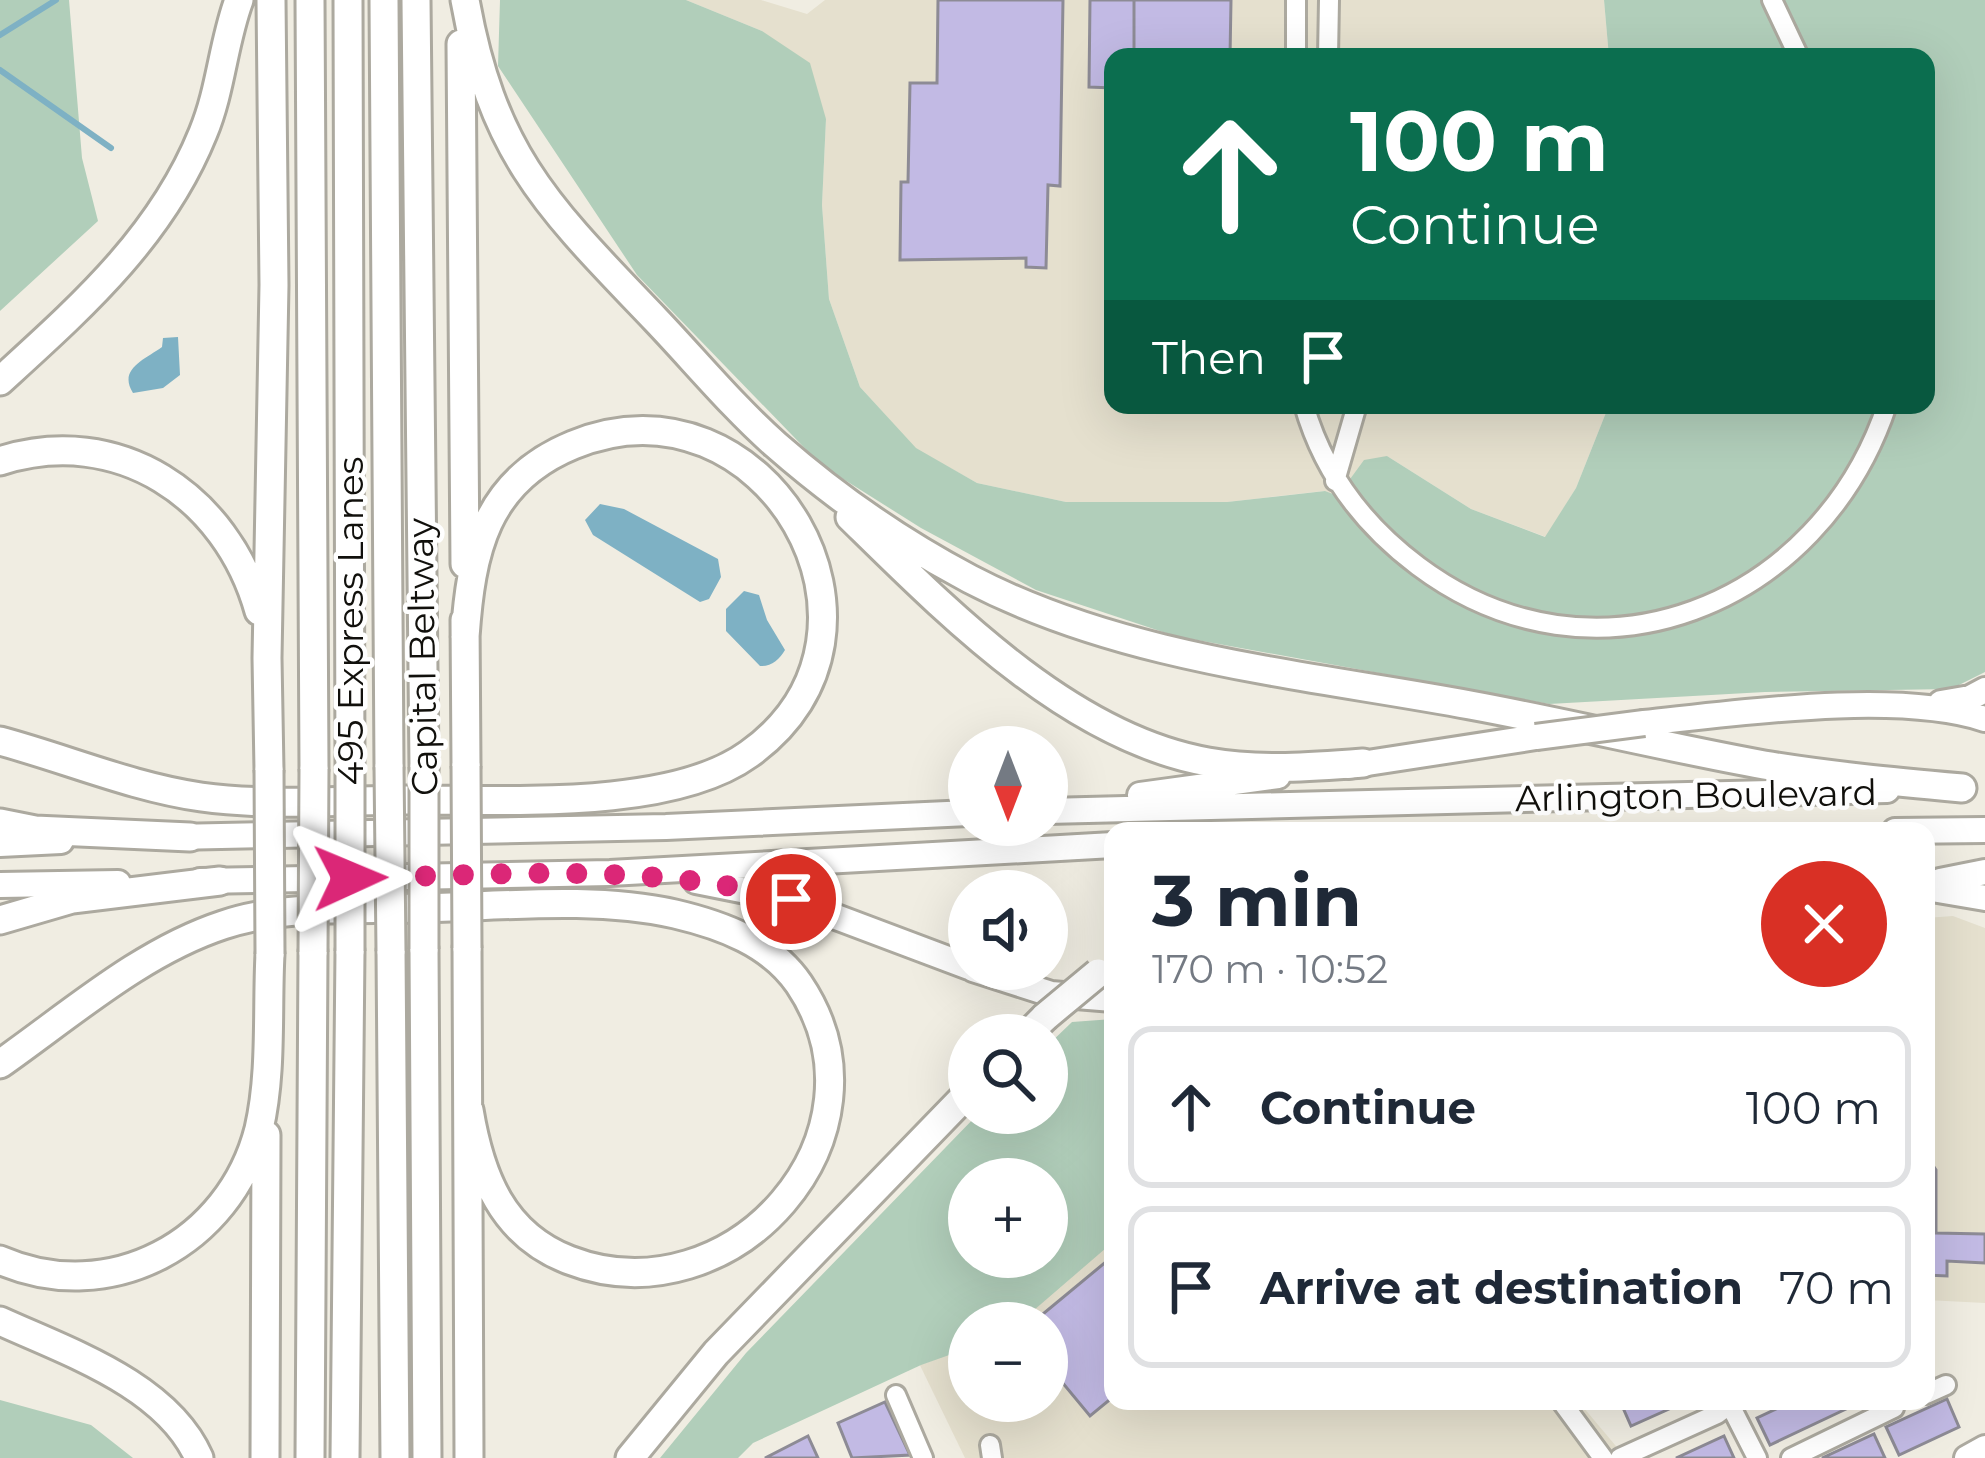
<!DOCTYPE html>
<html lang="en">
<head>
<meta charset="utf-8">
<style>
  body { margin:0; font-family:Montserrat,sans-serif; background:#f6f6f7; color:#1f2937; height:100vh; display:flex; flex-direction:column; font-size:45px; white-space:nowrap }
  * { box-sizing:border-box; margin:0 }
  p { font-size:39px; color:#747a83 }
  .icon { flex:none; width:66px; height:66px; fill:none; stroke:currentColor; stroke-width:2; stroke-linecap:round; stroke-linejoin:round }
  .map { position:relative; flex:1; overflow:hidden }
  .panel { position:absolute; left:1104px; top:822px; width:831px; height:588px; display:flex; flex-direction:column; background:#fff; border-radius:24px; box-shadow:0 12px 48px #0002 }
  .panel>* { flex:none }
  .top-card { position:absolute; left:1104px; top:48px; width:831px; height:366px; border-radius:24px; box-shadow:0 12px 48px #0002; background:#0b6e4f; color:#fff; overflow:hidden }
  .needle { width:78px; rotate:180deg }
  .tools { position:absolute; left:948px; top:726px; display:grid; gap:24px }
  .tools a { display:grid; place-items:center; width:120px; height:120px; border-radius:50%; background:#fff; box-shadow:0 12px 48px #0002; font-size:60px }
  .pin { position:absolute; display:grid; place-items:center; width:102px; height:102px; color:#fff; margin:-51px; border:6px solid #fff; border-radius:50%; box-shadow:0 3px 12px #0007 }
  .me { position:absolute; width:132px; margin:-66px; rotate:89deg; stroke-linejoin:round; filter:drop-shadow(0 0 9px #0008) }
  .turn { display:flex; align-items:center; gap:42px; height:252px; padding:0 48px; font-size:54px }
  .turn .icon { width:156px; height:156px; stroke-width:2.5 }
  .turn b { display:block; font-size:84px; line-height:102px }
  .then { display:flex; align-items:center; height:114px; padding:0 48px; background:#0003; gap:24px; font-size:45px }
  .round { display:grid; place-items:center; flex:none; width:126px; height:126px; border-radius:63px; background:#f6f6f7 }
  .summary { display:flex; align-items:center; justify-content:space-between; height:204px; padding:0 48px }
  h1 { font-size:72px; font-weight:700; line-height:90px }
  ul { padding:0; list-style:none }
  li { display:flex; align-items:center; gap:36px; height:162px; margin:0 24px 18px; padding:0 24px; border:6px solid #e0e1e3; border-radius:24px }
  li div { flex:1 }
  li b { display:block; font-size:45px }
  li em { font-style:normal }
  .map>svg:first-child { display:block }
</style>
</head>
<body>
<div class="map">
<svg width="1985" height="1458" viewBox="0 0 1985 1458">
  <rect width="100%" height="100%" fill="#f0ede2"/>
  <path fill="#e5e0ce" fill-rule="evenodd" d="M686 0H761L807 14 825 0H1604L1609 57H1113V405H1609L1576 488 1546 537 1471 509 1387 456 1332 494 1324 491 1227 502H1066L977 483 916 449 860 387 829 299 822 205 826 119 762 31Z
    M1953 916 1985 928V1303L1926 1300V918Z
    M1113 1086V1401H1578L1626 1458H965L881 1285 969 1257H1047V1179ZM969 1323H1047V1401H969Z"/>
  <path fill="#b1ceba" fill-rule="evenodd" d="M0 0H69L82 158 98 221 0 311Z
    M500 0H686L762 31 810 63 826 119 822 205 829 299 860 387 916 448 977 483 1066 502H1227L1325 491 1333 494 1345 486 1364 460 1387 456 1471 509 1545 537 1576 488 1609 405H1926V57H1609L1604 0H1985V672L1951 689 1765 692 1549 704 1175 636 1036 590 921 528 821 465 637 275 498 66Z
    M1113 1019V1242L1019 1323H969V1348L921 1365 753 1443 738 1458H660L746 1353 979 1113H1047V1046L1072 1022ZM1047 1179V1257H969V1179Z
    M0 1400 91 1425 133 1458H0Z"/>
  <path fill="#7eb1c4" d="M178 337 180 375 163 388 133 393C118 369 144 360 162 347L163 338Z
    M600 504 624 509 718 559 721 577 709 599 700 602 593 535 585 520Z
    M744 591 759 595 767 620 785 650C780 659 771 667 760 666L726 631V609Z"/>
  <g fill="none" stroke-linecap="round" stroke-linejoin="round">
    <path stroke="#7eb1c4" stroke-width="6" d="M0 35 56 0
      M0 70 111 148"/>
  </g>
  <path fill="#c2bae4" stroke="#8d8b95" stroke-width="3" d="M938 0H1063L1060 186 1048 185 1046 268 1026 267V258L900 260 901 182H908L910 83H937Z
    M1090 0H1134V57H1113V88L1089 87Z
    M1134 0H1231L1230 57H1134Z
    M1926 1155 1936 1170V1233L1985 1234V1263L1947 1261V1276L1926 1275Z
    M1113 1256V1397L1090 1416 1047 1364V1323H1032Z
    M1947 1399 1959 1427 1899 1455 1886 1427Z
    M1620 1401H1687L1631 1426Z
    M1793 1401H1863L1770 1445 1757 1418Z
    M885 1402 910 1455 852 1458 838 1423Z
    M1874 1434 1885 1458H1822Z
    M808 1436 818 1458H765Z
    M1724 1436 1734 1458H1676Z"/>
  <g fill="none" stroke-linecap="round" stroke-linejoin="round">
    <g stroke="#aca99f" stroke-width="24">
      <path id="minor" d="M1772 0 1799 57
        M1296 57V0
        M1328 57 1329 0
        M1304 405C1323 472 1362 524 1418 566 1594 698 1820 606 1887 405
        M1335 481 1357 405
        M1926 1394 1946 1385
        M896 1395 923 1458
        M1561 1401 1603 1458
        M1728 1401 1757 1458
        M990 1445 992 1458
        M1620 1458 1717 1414 1730 1404
        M1791 1458 1894 1408 1891 1401"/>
    </g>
    <g stroke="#aca99f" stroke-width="30">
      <path id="major" d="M1941 703 1970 698 1985 690
        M1644 723C1738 713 1897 690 1985 719
        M1348 766 1536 737
        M1140 795 1278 776
        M1047 811 1887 790
        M1895 831 1985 830
        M174 837 666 827 969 813
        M0 844 61 841
        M200 881 610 873 1113 845
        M696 881 791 900 969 967
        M1940 881 1985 872
        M0 885 118 883
        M1926 888 1985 898
        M973 969 1051 994 1113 999
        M1967 1458 1985 1448"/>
    </g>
    <g stroke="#aca99f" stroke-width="33">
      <path id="highway" d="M310 0 314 769
        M348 0 350 768
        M384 0 389 767
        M416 0 424 767
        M465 0C493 157 550 209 656 320 695 361 733 407 776 445 833 495 902 543 970 579 1123 659 1303 674 1470 705 1568 723 1665 747 1764 765 1830 776 1896 782 1962 788
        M461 44 465 564
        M0 381C81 307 161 237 203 133 221 90 223 43 239 0
        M0 461C118 423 227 496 259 611
        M850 517C947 612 1070 738 1208 762 1259 771 1312 767 1363 763
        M465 620 466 766
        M0 741C67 759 132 787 201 797 267 806 335 801 401 800 498 799 669 812 749 754 920 632 764 366 573 445 485 481 471 552 465 637
        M269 770 267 658 274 285 271 0
        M0 823 35 830 190 837
        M0 920 72 899 220 881
        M467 948 469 1458
        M424 949 427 1458
        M391 951 395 1458
        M1027 1035 1045 1017
        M0 1064C70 1015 141 952 223 925 285 904 356 910 421 908 504 906 594 896 675 914 722 925 771 943 799 984 900 1134 732 1323 569 1260 502 1234 480 1176 469 1110
        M0 1260C110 1308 230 1243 259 1129 272 1073 267 1011 270 954
        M0 1321C68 1352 167 1385 199 1458
        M265 1458 266 1135
        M310 1458 313 952
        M345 1458 350 951
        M630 1458 716 1353 969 1092"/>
    </g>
    <use href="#minor" stroke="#fff" stroke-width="18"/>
    <use href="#major" stroke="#fff" stroke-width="24"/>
    <use href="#highway" stroke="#fff" stroke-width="27"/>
    <g stroke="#aca99f" stroke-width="30" stroke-linecap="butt">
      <path id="major-bridge" d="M1536 737 1644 723"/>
    </g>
    <g stroke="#aca99f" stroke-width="33" stroke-linecap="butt">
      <path id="highway-bridge" d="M466 766 467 948
        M389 767 391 951
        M424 767V949
        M350 768V951
        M269 770 270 954
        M313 952 314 769
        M1045 1017 1098 973"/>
    </g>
    <use href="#major-bridge" stroke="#fff" stroke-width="24"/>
    <use href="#highway-bridge" stroke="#fff" stroke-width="27"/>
  </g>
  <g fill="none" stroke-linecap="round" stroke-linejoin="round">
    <path stroke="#db2777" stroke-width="21" stroke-dasharray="0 37.8" d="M350 878C497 875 647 862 791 899"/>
  </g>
  <g text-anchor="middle" stroke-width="9" stroke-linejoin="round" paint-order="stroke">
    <g font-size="36" fill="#11100c" stroke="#fff">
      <text transform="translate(350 621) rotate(-90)" y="13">495 Express Lanes</text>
      <text transform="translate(422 657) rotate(-91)" y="13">Capital Beltway</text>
      <text transform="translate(1696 795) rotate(-1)" y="13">Arlington Boulevard</text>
    </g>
  </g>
</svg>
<div class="tools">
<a><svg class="needle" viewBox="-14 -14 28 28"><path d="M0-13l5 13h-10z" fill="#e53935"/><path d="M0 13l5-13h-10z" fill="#747a83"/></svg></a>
<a><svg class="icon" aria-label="sound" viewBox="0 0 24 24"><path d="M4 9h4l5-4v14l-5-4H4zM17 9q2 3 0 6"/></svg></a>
<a><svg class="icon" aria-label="search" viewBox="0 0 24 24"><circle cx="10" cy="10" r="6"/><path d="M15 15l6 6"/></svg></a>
<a>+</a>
<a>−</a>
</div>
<div class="pin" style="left:791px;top:899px;background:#d93025"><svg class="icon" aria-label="arrive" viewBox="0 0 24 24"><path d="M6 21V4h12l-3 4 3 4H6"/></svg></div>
<svg class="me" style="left:350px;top:878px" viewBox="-20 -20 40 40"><path d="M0-17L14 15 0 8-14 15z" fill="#db2777" stroke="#fff" stroke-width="4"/></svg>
<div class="top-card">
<div class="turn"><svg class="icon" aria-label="ahead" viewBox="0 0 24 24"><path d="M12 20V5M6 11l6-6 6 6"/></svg><div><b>100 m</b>Continue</div></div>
<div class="then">Then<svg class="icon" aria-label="arrive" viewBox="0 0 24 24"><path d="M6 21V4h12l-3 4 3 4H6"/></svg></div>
</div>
<section class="panel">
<div class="summary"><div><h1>3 min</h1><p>170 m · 10:52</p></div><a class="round" style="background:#d93025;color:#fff"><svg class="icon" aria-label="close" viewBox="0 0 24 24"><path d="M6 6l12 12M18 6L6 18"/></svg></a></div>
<ul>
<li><svg class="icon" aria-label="ahead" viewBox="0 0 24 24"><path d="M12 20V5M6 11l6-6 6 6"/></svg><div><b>Continue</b></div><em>100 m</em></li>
<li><svg class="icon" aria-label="arrive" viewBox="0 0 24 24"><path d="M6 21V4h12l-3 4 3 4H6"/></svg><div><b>Arrive at destination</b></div><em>70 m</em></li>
</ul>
</section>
</div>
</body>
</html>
